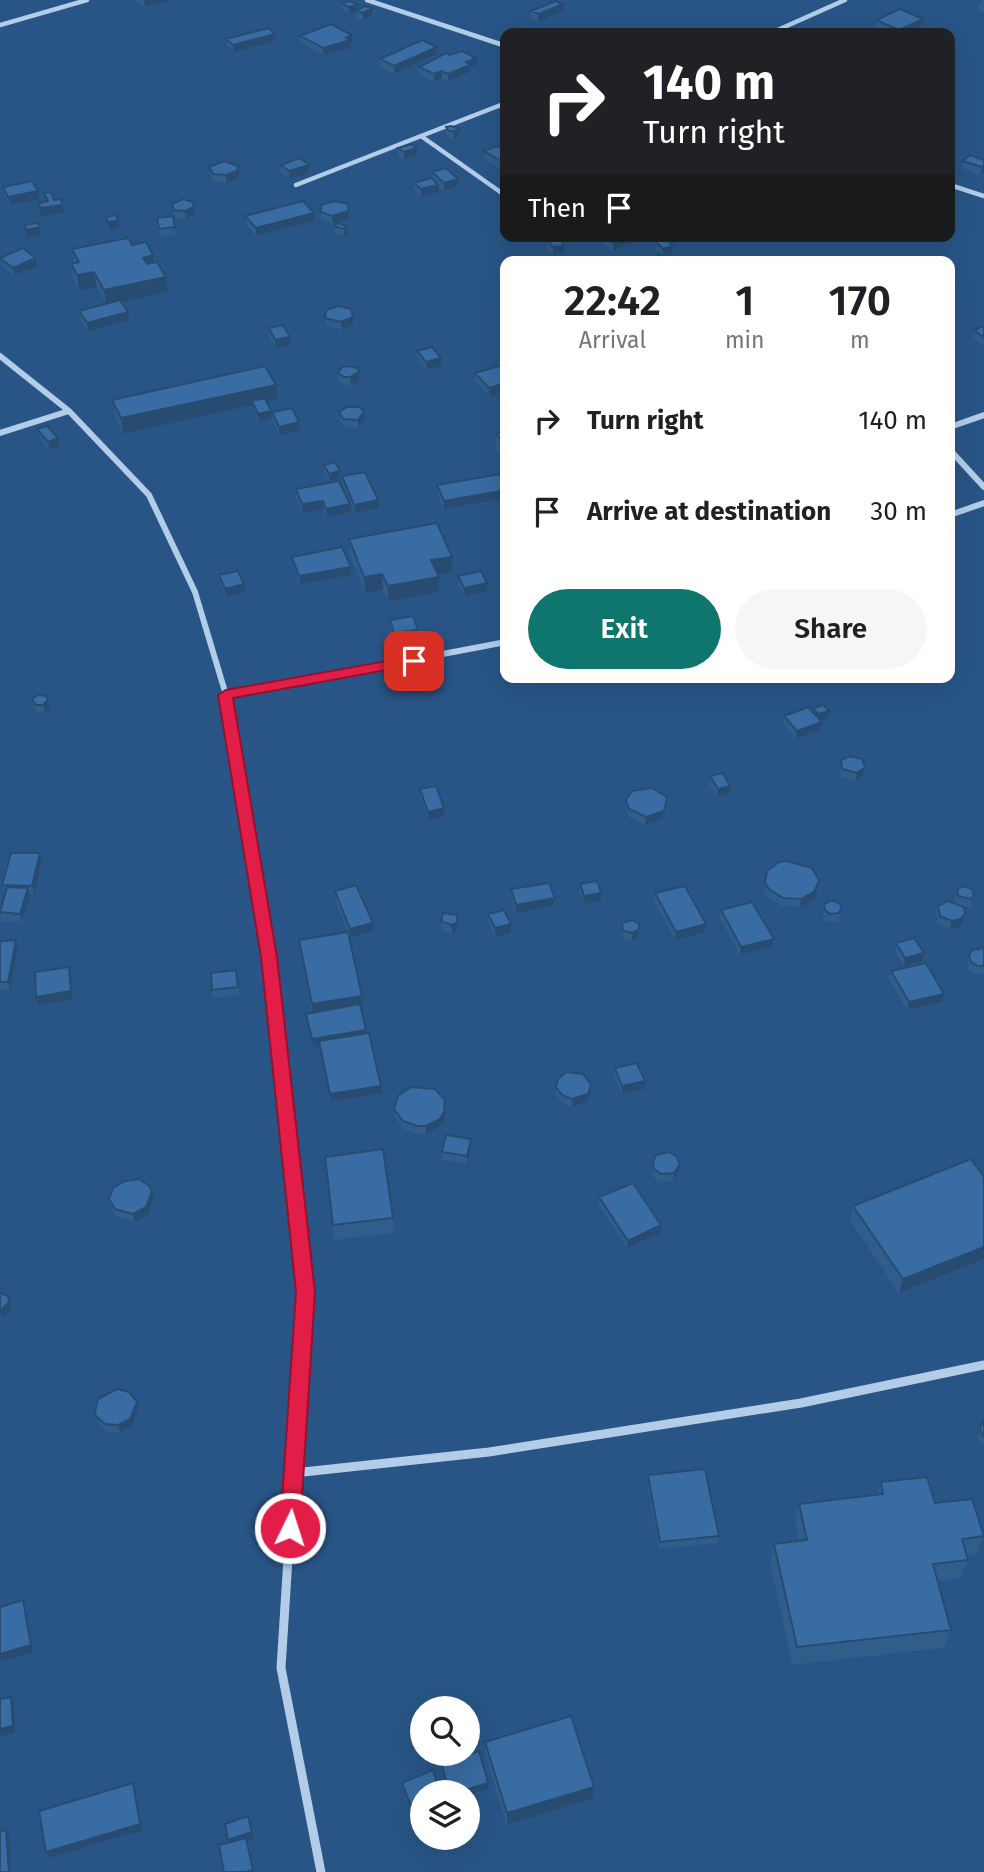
<!DOCTYPE html>
<html lang="en">
<head>
<meta charset="utf-8">
<style>
  body { margin:0; font-family:"Fira Sans",sans-serif; background:#f6f6f6; color:#202124; height:100vh; display:flex; flex-direction:column; font-size:26px; white-space:nowrap }
  * { box-sizing:border-box; margin:0 }
  p { font-size:23px; color:#757577 }
  .icon { flex:none; width:38px; height:38px; fill:none; stroke:currentColor; stroke-width:2; stroke-linecap:round; stroke-linejoin:round }
  .map { position:relative; flex:1; overflow:hidden }
  .panel { position:absolute; left:500px; top:256px; width:455px; height:427px; display:flex; flex-direction:column; background:#fff; border-radius:14px; box-shadow:0 7px 28px #0002 }
  .panel>* { flex:none }
  .top-card { position:absolute; left:500px; top:28px; width:455px; height:214px; border-radius:14px; box-shadow:0 7px 28px #0002; background:#202124; color:#fff; overflow:hidden }
  .controls { position:absolute; left:410px; top:1696px; display:grid; gap:14px }
  .controls a { display:grid; place-items:center; width:70px; height:70px; border-radius:50%; background:#fff; box-shadow:0 7px 28px #0002; font-size:35px }
  .pin { position:absolute; display:grid; place-items:center; width:60px; height:60px; color:#fff; margin:-30px; border-radius:14px; box-shadow:0 4px 10px #0006 }
  .me { position:absolute; width:77px; margin:-38px; rotate:4deg; stroke-linejoin:round; filter:drop-shadow(0 0 5px #0008) }
  .turn { display:flex; align-items:center; gap:24px; height:147px; padding:0 28px; font-size:32px }
  .turn .icon { width:91px; height:91px; stroke-width:2.5 }
  .turn b { display:block; font-size:49px; line-height:60px }
  .then { display:flex; align-items:center; height:66px; padding:0 28px; background:#0003; gap:14px; font-size:26px }
  .eta { display:flex; justify-content:space-evenly; align-items:center; height:119px; text-align:center }
  .eta b { font-size:42px; font-weight:600; line-height:49px }
  .button { display:flex; gap:14px; margin-top:auto; padding:14px 28px }
  .button a { flex:1; height:80px; border-radius:42px; background:#0f766e; color:#fff; font-size:28px; font-weight:600; line-height:80px; text-align:center }
  .button a+a { background:#f6f6f6; color:#202124 }
  ul { padding:0; list-style:none }
  li { display:flex; align-items:center; gap:21px; height:91px; padding:0 28px }
  li div { flex:1 }
  li b { display:block; font-size:26px }
  li em { font-style:normal }
  .map>svg:first-child { display:block }
</style>
</head>
<body>
<div class="map">
<svg width="984" height="1872" viewBox="0 0 984 1872">
  <rect width="100%" height="100%" fill="#285586"/>
  <g fill="none" stroke-linecap="round" stroke-linejoin="round">
    <path stroke="#b3cde8" stroke-width="4.5" d="M367 0 506 46
      M0 25 87 0
      M771 33 845 0
      M506 103 421 136 506 196
      M296 185 421 136
      M950 185 984 196"/>
    <path stroke="#b3cde8" stroke-width="6" d="M0 356 69 411 149 495 195 592 226 695 233 737
      M950 427 984 415
      M0 433 69 411
      M950 450 984 487
      M950 515 984 503
      M226 695 506 642"/>
    <path stroke="#b3cde8" stroke-width="7" d="M233 736 269 957 300 1244"/>
    <path stroke="#b3cde8" stroke-width="9" d="M300 1242 305 1292 281 1668 321 1872
      M294 1473 489 1452 801 1403 984 1365"/>
  </g>
  <path fill="#315d8b" d="M135 0H171L145 7Z
    M984 0V13L977 10 979 3Z
    M342 3 357 10 372 16 363 20 356 18V12L349 14 343 10Z
    M531 11H563L538 22 531 18Z
    M923 19 922 26 906 33H889L875 27 876 20Z
    M275 34 276 41 233 52 227 46 226 39Z
    M352 35V43H351V48L324 55 301 43 300 36Z
    M437 54 394 74 380 67V59Z
    M476 65 470 68V72L448 81 442 78 434 82 419 74V67Z
    M451 126 459 137 454 139 449 138 446 134V127Z
    M398 148H417V155L404 160 398 156Z
    M484 151H506V168L503 170 484 159Z
    M984 160V172L980 175 962 168 963 161Z
    M281 165 309 173 289 179 281 172Z
    M238 166 239 174 238 179 226 183 213 181 210 175 209 167Z
    M432 172 458 186 444 191 438 186 439 192 421 197 414 190V183L432 178Z
    M3 187 38 191 39 199 10 205 4 195Z
    M172 204 194 215 186 219 175 217 173 212Z
    M349 211V219L333 224 321 220V212Z
    M314 213 315 221 256 236 246 224 245 216Z
    M173 216 176 235 160 237 157 218Z
    M334 226 348 227V234L344 236 335 234Z
    M608 236H630V242L613 251 604 246 605 238Z
    M547 239 564 245V253L553 255 547 247Z
    M655 241 672 254 663 256 655 249Z
    M132 245 154 263 166 277 168 292 121 302 129 320 88 331 80 319 79 311 106 304 97 287 79 290 73 279 71 264 74 263 72 249Z
    M0 257 38 266 14 275 1 265Z
    M353 317V325L342 330 326 326 325 318Z
    M984 327V345H981L974 339 975 331Z
    M269 328 290 337 291 345 276 348 269 336Z
    M417 351 441 366 426 370 417 358Z
    M506 364 489 396 475 381V373Z
    M359 372V380L351 386 344 385 339 381 338 373Z
    M112 400H277L267 402 271 411V419L259 422 253 405 123 434 115 415Z
    M272 412 300 431 279 435 272 420Z
    M339 412 365 419 359 428 343 427 340 420Z
    M37 429 58 438 59 446 49 450 39 437Z
    M506 431V462L496 449V434Z
    M324 465 340 479 329 482 324 473Z
    M506 473V498L444 509 437 493V485Z
    M342 476 378 500 379 508 355 513 342 484Z
    M296 489 350 504 351 512 327 517 323 509 303 513 296 497Z
    M349 539 453 572 438 575 439 592 388 602 383 590 365 593 350 555Z
    M292 557 351 575 300 584 293 565Z
    M219 575 245 592 226 597 220 583Z
    M458 576 487 591 465 596 458 584Z
    M390 620 418 638 395 641 390 628Z
    M32 699 48 700 50 709 45 713 38 714 34 707Z
    M813 708 828 719 821 721 820 730 796 739 783 724 784 716 812 711Z
    M841 760 865 767 863 776 855 781 841 777 839 769Z
    M710 776 729 794 717 797 709 784Z
    M420 789 444 817 429 820 420 797Z
    M667 797 663 819 645 825 629 817 626 808V800Z
    M40 853 42 861 34 894H29L30 896 22 922 1 921 0 910 5 893 2 885Z
    M767 871 816 895 813 901 800 907 782 906 768 898 764 891Z
    M580 884 601 901 583 904 579 892Z
    M511 889 554 906 516 913 511 898Z
    M972 889V904L969 907 959 905 965 914 963 922 958 928 950 929 938 924 936 914 938 906 956 904 955 898 957 890Z
    M335 891 373 923V931L350 937 335 899Z
    M655 893 706 924 705 932 675 940 654 901Z
    M824 904 841 913 838 921 829 922 823 919Z
    M721 910 774 939 772 947 740 955 720 918Z
    M488 914 511 933 495 937 488 922Z
    M457 915V931L452 933 442 930 441 921Z
    M622 923 638 937 632 941 623 939 622 931Z
    M299 940 362 996 363 1011H362L367 1033 381 1086 382 1093 331 1102 320 1046 313 1047 307 1022 306 1014 312 1013 301 956Z
    M0 941 18 948 10 990H0Z
    M896 943 924 953 922 961 904 966 895 951Z
    M984 949V974H976L969 970 967 964 969 956Z
    M891 971 942 1002 907 1010 889 979Z
    M238 978 239 995 213 998 212 990Z
    M615 1068 644 1089 622 1094 614 1076Z
    M556 1087 591 1093 587 1102 572 1107 562 1103 556 1095Z
    M445 1100V1120L440 1127 426 1134H417L403 1129 395 1117 394 1109Z
    M471 1139V1147L467 1164 442 1160V1152Z
    M325 1157 393 1218 394 1233 334 1240Z
    M653 1162 680 1164 679 1171 673 1181 660 1182 653 1177 652 1169Z
    M984 1177V1259L899 1293 850 1220 853 1206Z
    M599 1197 661 1233 627 1248 599 1205Z
    M109 1199H154L148 1215 135 1222 117 1217 111 1207Z
    M138 1409 132 1426 120 1432H107L98 1423 95 1411Z
    M984 1420V1445L979 1442 977 1436Z
    M648 1475 719 1536 718 1543 659 1549 647 1482Z
    M881 1482 935 1503 984 1536 977 1554 967 1556 968 1560 961 1578 938 1581 951 1630 944 1648 792 1665 770 1562 774 1544 799 1541 795 1522 799 1504 877 1495Z
    M485 1742 594 1787 593 1798 507 1825 485 1754Z
    M441 1762 488 1789 467 1796V1792H448L441 1768Z
    M402 1783 422 1792V1813L413 1817 403 1789Z"/>
  <path fill="#284c71" d="M144 0H171L145 7Z
    M563 4V11L538 22V14Z
    M357 5V11H356V12L349 14V7Z
    M372 8V16L363 20V13Z
    M923 19 922 26 906 33H899V30Z
    M275 34 276 41 233 52V45Z
    M352 35V43H351V48L324 55 323 48Z
    M437 47V54L394 74V66Z
    M476 58V65L470 68V72L448 81V74L466 62Z
    M442 71V78L434 82V74Z
    M459 129V137L454 139V131Z
    M417 148V155L404 160V152Z
    M506 161V168L503 170V162Z
    M309 165V173L289 179V171Z
    M984 165V172L980 175 982 167Z
    M238 166 239 174 238 179 226 183V175Z
    M458 179V186L444 191V183Z
    M438 185 439 192 421 197V189Z
    M38 191 39 199 10 205 8 197Z
    M193 202 194 215 186 219 185 211Z
    M62 205 64 213 41 216 40 208Z
    M349 211V219L333 224 332 216Z
    M314 213 315 221 256 236V228Z
    M118 221 119 228 110 230 108 222Z
    M40 227 41 235 27 238 26 230Z
    M348 227V234L344 236V229Z
    M626 236H630V242L613 251 614 243Z
    M564 245V253L553 255V247Z
    M673 246 672 254 663 256V249Z
    M153 255 155 270 145 272 143 258Z
    M36 258 38 266 14 275 13 268Z
    M94 272 97 287 79 290 77 275Z
    M166 277 168 292 106 305 104 290Z
    M128 312 129 320 88 331 87 323Z
    M353 317V325L342 330 341 322Z
    M290 337 291 345 276 348 275 340Z
    M441 358V366L426 370V362Z
    M359 372V380L351 386 350 377Z
    M506 383V391L489 396V388Z
    M276 385 277 400 254 405 252 401 253 405 123 434 121 418Z
    M271 411V419L259 422 258 414Z
    M364 411 365 419 359 428 358 420Z
    M299 422 300 431 279 435V427Z
    M58 438 59 446 49 450 48 442Z
    M340 471V479L329 482V474Z
    M506 490V498L444 509V501Z
    M378 500 379 508 355 513 354 505Z
    M323 501V509L303 513 302 504Z
    M350 504 351 512 327 517 326 509Z
    M452 557 453 572 432 576 431 560Z
    M351 567V575L300 584 299 576Z
    M382 574 383 590 365 593 364 577Z
    M439 577V592L388 602V586Z
    M487 583V591L465 596 464 588Z
    M244 584 245 592 226 597 225 589Z
    M418 630V638L395 641 394 633Z
    M48 700 50 709 45 713 43 705Z
    M829 711 828 719 816 722 818 714Z
    M822 722 820 730 796 739 797 731Z
    M865 767 863 776 855 781 857 773Z
    M730 786 729 794 717 797 718 789Z
    M667 797 663 819 645 825 646 817Z
    M444 808V817L429 820 428 812Z
    M40 853 42 861 34 894 32 886Z
    M819 880 816 895 813 901 800 907 801 899Z
    M28 888 30 896 22 922 20 914Z
    M601 893V901L583 904 584 896Z
    M555 898 554 906 516 913V905Z
    M965 914 963 922 958 928 950 929 952 921Z
    M373 923V931L350 937V929Z
    M457 923V931L452 933 451 925Z
    M511 924V933L495 937V928Z
    M706 924 705 932 675 940 676 932Z
    M639 929 638 937 632 941V933Z
    M774 939 772 947 740 955 741 947Z
    M16 940 18 948 10 990 8 982Z
    M924 953 922 961 904 966 905 958Z
    M69 967 73 999 38 1005 36 997Z
    M944 994 942 1002 907 1010 909 1002Z
    M362 996 363 1011 313 1019 312 1004Z
    M366 1030 367 1038 319 1041 320 1046 313 1047 312 1039Z
    M645 1081 644 1089 622 1094V1086Z
    M591 1085V1093L587 1102 572 1107V1099Z
    M381 1086 382 1093 331 1102 330 1094Z
    M445 1100V1120L440 1127 426 1134V1126Z
    M471 1139V1147L467 1164V1156Z
    M680 1164 679 1171 673 1181 674 1173Z
    M152 1191 154 1199 148 1215 135 1222 133 1214Z
    M661 1225V1233L627 1248 628 1241Z
    M984 1247V1259L899 1293 903 1279Z
    M8 1296 12 1309 2 1318 0 1311Z
    M137 1402 138 1409 132 1426 120 1432 118 1425Z
    M23 1600 25 1607 33 1652 0 1662V1654Z
    M11 1697 14 1704 15 1733 0 1736V1729Z
    M133 1783 135 1789 142 1830 49 1858 46 1852Z
    M488 1783V1789L467 1796V1792H459Z
    M594 1787 593 1798 507 1825V1813Z
    M422 1807V1813L413 1817V1811Z
    M6 1830 9 1836 11 1872H9Z
    M252 1832 254 1838 247 1840 253 1872H245L230 1846 228 1840Z"/>
  <path fill="#396ca2" stroke="#284c71" stroke-width="2" d="M350 1 357 5 349 7 342 3Z
    M556 1 563 4 538 14 531 11Z
    M365 6 372 8 363 13 356 11Z
    M900 9 923 19 899 30 876 20Z
    M331 24 352 35 346 38 351 40 323 48 300 36Z
    M269 28 275 34 233 45 226 39Z
    M422 40 437 47 394 66 380 59Z
    M462 51 476 58 466 62 470 65 448 74 442 71 434 74 419 67 446 53 450 55Z
    M451 126 459 129 454 131H449L446 127Z
    M411 144 417 148 404 152 398 148Z
    M497 146 506 151V161L503 162 484 151Z
    M970 155 984 160V165L982 167 963 161Z
    M300 158 309 165 289 171 281 165Z
    M224 161 238 166 237 171 226 175 213 174 209 167Z
    M446 168 458 179 444 183 432 172Z
    M432 178 438 185 421 189 414 183Z
    M32 181 38 191 8 197 3 187Z
    M51 192 54 200 61 199 62 205 40 208 39 203 48 201 44 193Z
    M183 199 193 202 194 207 185 211 174 210 172 204Z
    M303 201 314 213 256 228 245 216Z
    M334 201 348 204 349 211 332 216 321 212V205Z
    M116 215 118 221 108 222 106 217Z
    M173 216 175 227 159 229 157 218Z
    M38 223 40 227 26 230 24 225Z
    M338 223 348 227 344 229 334 226Z
    M608 236H626L614 243 605 238Z
    M559 237 564 245 553 247 547 239Z
    M128 238 132 245 146 242 153 255 143 258 147 264 157 262 166 277 104 290 94 272 77 275 71 264 79 262 72 249Z
    M665 238 673 246 663 249 655 241Z
    M23 248 36 258 13 268 0 258Z
    M660 255 666 261H638Z
    M120 300 128 312 87 323 79 311Z
    M338 306 351 309 353 317 341 322 325 318 326 310Z
    M283 325 290 337 275 340 269 328Z
    M980 327H984V337L975 331Z
    M432 347 441 358 426 362 417 351Z
    M506 364V383L489 388 475 373Z
    M265 366 276 385 121 418 112 400Z
    M348 366 357 368 359 372 350 377H344L338 373 342 367Z
    M265 398 271 411 258 414 252 401Z
    M347 407H359L364 411 358 420 343 419 339 412Z
    M292 408 299 422 279 427 272 412Z
    M47 426 58 438 48 442 37 429Z
    M506 431V446L496 434Z
    M335 462 340 471 329 474 324 465Z
    M365 472 378 500 354 505 342 476Z
    M506 473V490L444 501 437 485Z
    M339 481 350 504 326 509 323 501 302 504 296 489Z
    M437 523 452 557 431 560 439 577 388 586 382 574 364 577 349 539Z
    M342 547 351 567 299 576 292 557Z
    M238 571 244 584 225 589 219 575Z
    M481 571 487 583 464 588 458 576Z
    M413 616 418 630 394 633 390 620Z
    M38 695 46 696 48 700 43 705H36L32 699Z
    M824 705 829 711 818 714 813 708Z
    M808 707 822 722 797 731 784 716Z
    M850 756 862 759 865 767 857 773 842 769 841 760Z
    M723 773 730 786 718 789 710 776Z
    M436 786 444 808 428 812 420 789Z
    M652 788 667 797 664 811 646 817 629 809 626 800 632 791Z
    M11 853H40L32 886 2 885Z
    M787 861 812 868 819 880 814 892 801 899 783 898 769 889 765 883 767 871 779 862Z
    M597 881 601 893 584 896 580 884Z
    M549 883 555 898 516 905 511 889Z
    M356 885 373 923 350 929 335 891Z
    M685 886 706 924 676 932 655 893Z
    M963 886 972 889 974 895 971 899 958 896 957 890Z
    M7 887 28 888 20 914 0 912Z
    M832 900 842 905 839 913 830 914 825 910 824 904Z
    M948 901 964 907 965 914 960 919 952 921 940 916 938 906Z
    M752 902 774 939 741 947 721 910Z
    M504 910 511 924 495 928 488 914Z
    M443 913 457 915V923L451 925 441 921Z
    M632 920 639 924V929L632 933 623 931 622 923Z
    M348 932 362 996 312 1004 299 940Z
    M914 938 924 953 905 958 896 943Z
    M16 940 8 982H0V941Z
    M983 948 984 949V966H978L971 962 969 956 972 950Z
    M926 963 944 994 909 1002 891 971Z
    M69 967 71 991 36 997 35 972Z
    M236 970 238 987 212 990 211 973Z
    M360 1004 366 1030 312 1039 306 1014Z
    M369 1033 381 1086 330 1094 319 1041Z
    M637 1063 645 1081 622 1086 615 1068Z
    M566 1072 583 1074 591 1085 588 1094 572 1099 562 1095 556 1087 558 1079Z
    M411 1087 435 1089 445 1100 444 1112 440 1119 426 1126H417L403 1121 394 1109 398 1096Z
    M446 1135 471 1139 467 1156 442 1152Z
    M383 1149 393 1218 333 1225 325 1157Z
    M669 1152 677 1157 680 1164 674 1173 661 1174 654 1169 653 1162 656 1155Z
    M971 1159 984 1177V1247L903 1279 853 1206Z
    M139 1179 149 1186 152 1191 146 1207 133 1214 115 1209 109 1199 113 1188 125 1181Z
    M633 1183 661 1225 628 1241 599 1197Z
    M0 1293 8 1296 9 1302 0 1311Z
    M117 1389 129 1392 137 1402 130 1419 118 1425 105 1424 96 1416 95 1411 98 1399Z
    M984 1420V1436L982 1435 980 1428Z
    M705 1469 719 1536 660 1542 648 1475Z
    M927 1477 935 1503 972 1499 984 1536 962 1539 968 1560 933 1564 951 1630 797 1647 774 1544 807 1540 799 1504 883 1494 881 1482Z
    M23 1600 31 1645 0 1654V1607Z
    M11 1697 13 1726 0 1729V1699Z
    M571 1716 594 1787 507 1813 485 1742Z
    M479 1751 488 1783 459 1792H449L441 1762Z
    M433 1770 440 1792H422V1807L413 1811 402 1783Z
    M133 1783 140 1824 46 1852 39 1811Z
    M248 1816 252 1832 228 1840 225 1824Z
    M6 1830 9 1872H0V1831Z
    M246 1838 253 1870 245 1872H224L219 1845Z"/>
  <path fill="#e11d48" stroke="#92132f" stroke-width="2" d="M414 656 421 661 419 664 233 698 277 957 315 1292 300 1528 297 1535 290 1538 283 1535 280 1528 296 1292 261 957 218 695 226 690Z"/>
</svg>
<div class="controls">
<a><svg class="icon" aria-label="search" viewBox="0 0 24 24"><circle cx="10" cy="10" r="6"/><path d="M15 15l6 6"/></svg></a>
<a><svg class="icon" aria-label="layers" viewBox="0 0 24 24"><path d="M12 4l9 5-9 5-9-5zM3 14l9 5 9-5"/></svg></a>
</div>
<div class="pin" style="left:414px;top:661px;background:#d93025"><svg class="icon" aria-label="arrive" viewBox="0 0 24 24"><path d="M6 21V4h12l-3 4 3 4H6"/></svg></div>
<svg class="me" style="left:290px;top:1528px" viewBox="-20 -20 40 40"><circle r="17" fill="#e11d48" stroke="#fff" stroke-width="3"/><path d="M0-11L8 9 0 5-8 9z" fill="#fff"/></svg>
<div class="top-card">
<div class="turn"><svg class="icon" aria-label="right" viewBox="0 0 24 24"><path d="M7 20v-9h11M14 6l5 5-5 5"/></svg><div><b>140 m</b>Turn right</div></div>
<div class="then">Then<svg class="icon" aria-label="arrive" viewBox="0 0 24 24"><path d="M6 21V4h12l-3 4 3 4H6"/></svg></div>
</div>
<section class="panel">
<div class="eta">
<div><b>22:42</b><p>Arrival</p></div>
<div><b>1</b><p>min</p></div>
<div><b>170</b><p>m</p></div>
</div>
<ul>
<li><svg class="icon" aria-label="right" viewBox="0 0 24 24"><path d="M7 20v-9h11M14 6l5 5-5 5"/></svg><div><b>Turn right</b></div><em>140 m</em></li>
<li><svg class="icon" aria-label="arrive" viewBox="0 0 24 24"><path d="M6 21V4h12l-3 4 3 4H6"/></svg><div><b>Arrive at destination</b></div><em>30 m</em></li>
</ul>
<div class="button"><a>Exit</a><a>Share</a></div>
</section>
</div>
</body>
</html>
